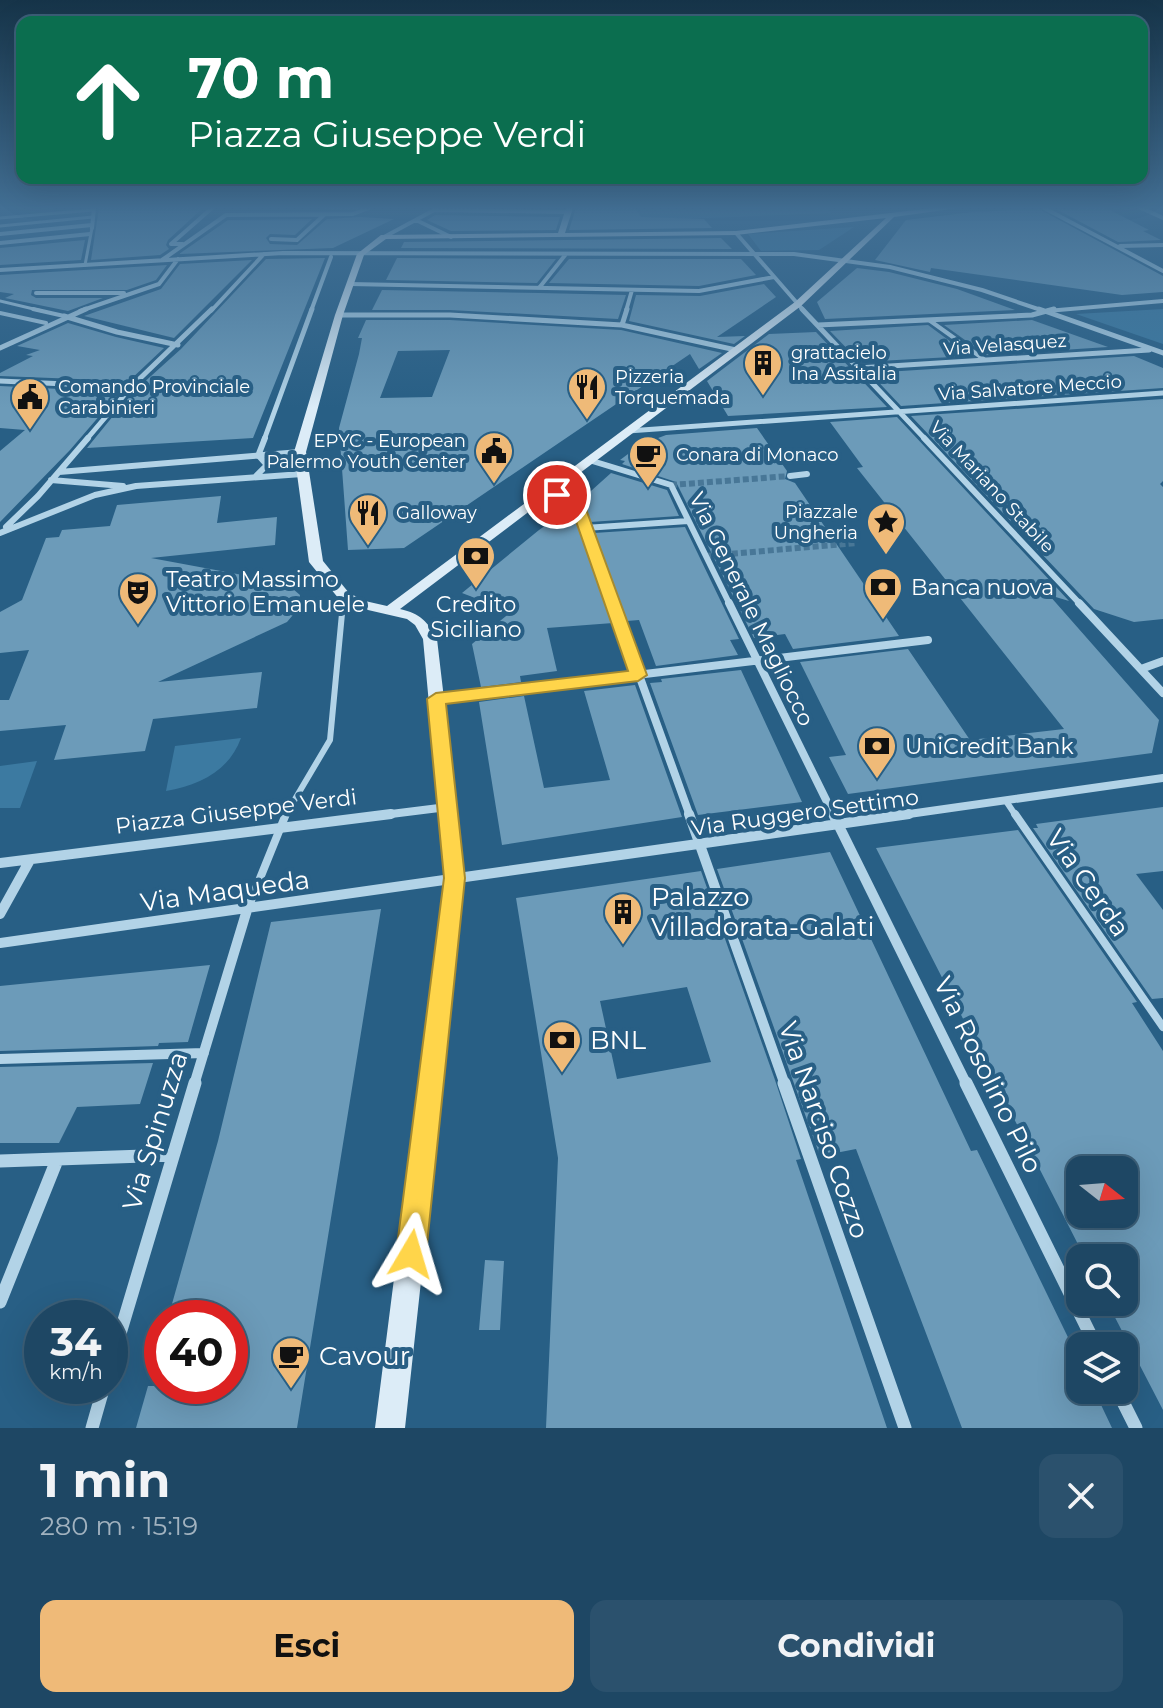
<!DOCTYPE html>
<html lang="it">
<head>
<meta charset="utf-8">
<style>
  body { margin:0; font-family:Montserrat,sans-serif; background:#2b516d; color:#f1f3f6; height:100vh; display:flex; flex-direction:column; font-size:30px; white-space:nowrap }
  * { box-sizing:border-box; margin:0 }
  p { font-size:26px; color:#a1b2bf }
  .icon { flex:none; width:44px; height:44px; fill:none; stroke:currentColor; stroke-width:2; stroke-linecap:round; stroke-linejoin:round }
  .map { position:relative; height:1428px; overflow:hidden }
  .panel { display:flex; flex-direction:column; background:#1e4764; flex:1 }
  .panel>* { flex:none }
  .guide { position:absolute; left:16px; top:16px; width:1132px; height:168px; border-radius:16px; box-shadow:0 8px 32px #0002,0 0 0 2px #3c5f78; background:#0b6e4f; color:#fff; overflow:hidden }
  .needle { width:52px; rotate:107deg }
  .buttons { position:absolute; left:1066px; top:1156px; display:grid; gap:16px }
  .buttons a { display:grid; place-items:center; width:72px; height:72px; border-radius:16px; background:#1e4764; box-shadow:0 8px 32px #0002,0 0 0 2px #3c5f78; font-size:40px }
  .speed { position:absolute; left:24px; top:1300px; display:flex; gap:16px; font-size:40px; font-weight:700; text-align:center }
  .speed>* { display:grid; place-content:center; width:104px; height:104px; border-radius:50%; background:#1e4764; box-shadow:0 8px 32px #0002,0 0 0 2px #3c5f78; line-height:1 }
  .speed small { font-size:20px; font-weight:400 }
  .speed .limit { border:12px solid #d22; background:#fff; color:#111 }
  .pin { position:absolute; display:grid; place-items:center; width:68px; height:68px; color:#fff; margin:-34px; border:4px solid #fff; border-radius:50%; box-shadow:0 2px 8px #0007 }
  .me { position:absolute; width:88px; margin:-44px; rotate:7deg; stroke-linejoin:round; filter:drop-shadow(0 0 6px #0008) }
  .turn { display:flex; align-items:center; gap:28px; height:168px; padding:0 40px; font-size:36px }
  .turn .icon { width:104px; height:104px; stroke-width:2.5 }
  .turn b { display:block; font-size:56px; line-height:68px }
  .round { display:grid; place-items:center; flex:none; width:84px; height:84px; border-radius:16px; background:#2b516d }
  .head { display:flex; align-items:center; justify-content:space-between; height:136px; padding:0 40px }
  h1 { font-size:48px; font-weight:700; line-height:60px }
  .cta { display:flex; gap:16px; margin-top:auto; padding:16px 40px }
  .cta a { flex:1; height:92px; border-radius:16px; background:#efba78; color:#111; font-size:32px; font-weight:700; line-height:92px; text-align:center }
  .cta a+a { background:#2b516d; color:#f1f3f6 }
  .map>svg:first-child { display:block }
</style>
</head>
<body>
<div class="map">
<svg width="1163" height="1428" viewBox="0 0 1163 1428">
  <rect width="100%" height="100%" fill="#285f85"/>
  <path fill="#3c7aa1" d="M826 208 832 213 635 221 627 209Z
    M854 227 819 250 761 251 748 234Z
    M1163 309V344L1076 314Z
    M241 738C229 771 200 785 166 791L175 746Z
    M37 761 20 808H0V766Z"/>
  <path fill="#6c9bb9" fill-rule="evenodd" d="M99 208H203L168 240 166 245 169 249 160 255 91 260Z
    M576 208H635L641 217 704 219 712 228 569 230Z
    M1106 208 1149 230 1143 231 1161 240 1118 242 1056 209Z
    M1039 209 1163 276V292L1122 295 931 268 930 272 875 260 906 220 973 212Z
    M435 215 560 217 556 230 451 231 427 220Z
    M360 217 394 219 333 248 179 254 228 220 312 219 295 235 270 234 266 238 270 244 297 245 327 219Z
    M721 238 732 249 401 248 404 242Z
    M85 240 81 260 0 265V248Z
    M325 258 253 438 87 448 131 394 181 349 266 259Z
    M397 258 556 259 537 283 386 280Z
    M569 259H741L756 275 699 286 549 283Z
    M252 260 174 338 84 316 161 289 180 264Z
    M167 265 156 280 127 290H32L31 295 36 298H103L68 311 5 298 14 294 0 292V275Z
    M857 268 889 272 957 289 1015 310 825 319 817 302Z
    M764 284 776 297 717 337 745 336 734 344 629 321 636 295 700 296Z
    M382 290 539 293 626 295 618 319 450 310H372Z
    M366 320H450L621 330 722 353 699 369 690 354 404 548 348 550 339 428 359 354 362 338H358ZM450 350 432 397 380 398 398 351Z
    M1032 320 1108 347 986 355 944 325Z
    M68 323 116 337 164 348 129 381 0 376V373L33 356 26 355 40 350 17 346Z
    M928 325 970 356 860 362 830 331Z
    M816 332 887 407 728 416 707 381 769 334Z
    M1134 356 1163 368V388L901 406 870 373Z
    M0 386 120 392 70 450 0 522V451L25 430 0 428Z
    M1163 399V481L1160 484 1163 487V619L1134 622 1094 609 911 416Z
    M897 417 1069 601 1049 595 1159 720 1152 753 848 794 829 757 846 755 800 662 908 649 970 740 1064 729 857 468 863 467 830 422Z
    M757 428 787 471 785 479 795 483 899 636 793 649 785 634 754 638 676 482 622 464 625 461 620 460 640 445 666 435Z
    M611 473 667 490 679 516 590 522 582 499Z
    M221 496 217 523 277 517 275 545 151 558 286 583 300 595 298 609 287 622 158 682 262 672 257 708 153 719 145 751 54 760 66 725 0 731V700H9L29 650 0 653V612L22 600 46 538 59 537 62 530 110 526 117 505Z
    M572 507 613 623 547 628 557 671 520 676 521 682 481 687 472 644 511 612 462 593 539 530Z
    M685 527 739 639 730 640 738 655 656 666 639 620 627 621 594 533Z
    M741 670 802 802 698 815 650 683 662 682 661 679Z
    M635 685 682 817 502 845 479 702 524 696 544 788 610 780 584 691Z
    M1163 807V871L1136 874 1163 910V998L1152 999 1033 828H1038L1036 824Z
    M1018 830 1137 1002 1132 1003 1163 1051V1410L1107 1302H1124V1258H1085L876 848ZM1080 1170H1124V1214H1080Z
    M830 852 971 1151 977 1150 1080 1362V1390H1094L1112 1428H962L856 1149 820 1156 717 869Z
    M701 871 775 1080 801 1159 796 1160 887 1428H546L558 1158 516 898ZM687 987 711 1062 617 1079 600 1001Z
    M381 909 297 1428H136L148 1386H230V1318H168L218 1141 271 922Z
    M210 965 188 1042 159 1043 158 1046 0 1051V986Z
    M153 1063 140 1104 77 1107 59 1143H0V1067Z
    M485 1260 504 1261 500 1330H479Z"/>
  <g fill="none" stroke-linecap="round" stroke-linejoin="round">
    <path stroke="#487797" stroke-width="6" stroke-dasharray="6 3" stroke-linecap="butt" d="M671 485 790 476
      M705 556 857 543"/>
    <path stroke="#b2d3e7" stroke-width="3" d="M326 208H361
      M0 218 93 210
      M0 226 93 217
      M85 265 92 228
      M0 301 42 311"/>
    <path stroke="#b2d3e7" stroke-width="4" d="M33 309 64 316
      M0 313 46 323
      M929 320 985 360"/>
    <path stroke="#b2d3e7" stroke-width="5" d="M343 605 344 596"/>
    <path stroke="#b2d3e7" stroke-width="6" d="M1006 801 1016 816
      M285 816 330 740 343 603"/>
    <path stroke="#b2d3e7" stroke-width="8" d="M1015 814 1163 1027
      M248 908 286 814"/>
    <path stroke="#b2d3e7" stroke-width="4" d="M1044 208 1163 271
      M1141 208 1163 218
      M434 210 569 212
      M416 220 451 237
      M92 228 94 208
      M736 233 804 311
      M0 234 92 225
      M384 237 436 209
      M271 239 297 240 325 214
      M0 243 90 234
      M183 244H171L212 208
      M1120 246 1163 245
      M162 260 226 215 353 214 369 208
      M0 270 283 253 794 254 890 267 982 290 1044 311
      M350 284 699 291 774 277
      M539 288 566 254
      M36 293H124
      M80 311 159 284 178 259
      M211 311 264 254
      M311 311 331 257
      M626 311 632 290
      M1047 311 1163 301"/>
    <path stroke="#b2d3e7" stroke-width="5" d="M802 309 926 440
      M1039 309 1163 353
      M339 315H450L622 325 736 350
      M64 316 117 332 178 345
      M622 325 627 309
      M818 325 1032 315 1054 309
      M0 348 86 309
      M858 368 1149 350
      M0 381 132 387
      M129 389 212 309
      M628 431 1163 393
      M86 440 126 393
      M264 440 312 309"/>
    <path stroke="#b2d3e7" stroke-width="6" d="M924 438 1081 605
      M258 456 265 438
      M589 460 671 485 730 605
      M59 472 300 452
      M790 476 807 474
      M255 477 267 465 259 456
      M51 480 123 486
      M547 491 576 501 614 605
      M6 527 38 496 88 438
      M585 528 688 521
      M0 533 95 495 136 486 302 474"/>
    <path stroke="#b2d3e7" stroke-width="8" d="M613 603 690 816
      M729 603 834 816
      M1079 603 1163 693
      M1141 669 1163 661
      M436 699 928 640
      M375 816 447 807
      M895 816 1163 778"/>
    <path stroke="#b2d3e7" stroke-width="10" d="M689 814 785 1085
      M833 814 967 1085
      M0 863 391 814
      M0 914 30 860
      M0 943 909 814
      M0 1059 204 1053
      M194 1085 247 910"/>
    <path stroke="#b2d3e7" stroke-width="13" d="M784 1083 905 1428
      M966 1083 1096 1346
      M0 1161 173 1155
      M0 1302 57 1160
      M110 1367 195 1083
      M1117 1390 1136 1428
      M92 1428 104 1386"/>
    <path fill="#dcecf7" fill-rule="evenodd" d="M566 208H573L565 233 736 231 933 208H958L894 217 801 306 400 609C421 614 427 621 437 639L465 878 405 1428H375L445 878 423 639 415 625 407 619 355 607 339 599 309 562 294 452 335 315 357 254 381 235 558 233ZM886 218 795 302 387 606 365 601 349 593 323 561 306 452 343 315 364 255 386 239 736 235Z"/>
  </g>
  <linearGradient id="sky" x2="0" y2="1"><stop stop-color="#163449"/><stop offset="0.51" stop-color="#426f94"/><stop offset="1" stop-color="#426f94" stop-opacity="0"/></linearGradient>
  <rect width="1163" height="408" fill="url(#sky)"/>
  <path fill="#ffd54a" stroke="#a68a30" stroke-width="2" d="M557 491 583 501 647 675 638 681 446 704 465 878 426 1254 421 1264 411 1269 401 1264 396 1254 444 878 427 699 436 693 628 671 570 504 550 495Z"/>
  <defs>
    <g id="building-pin" transform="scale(2)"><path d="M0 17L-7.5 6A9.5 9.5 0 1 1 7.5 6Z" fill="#efba78" stroke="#285f85"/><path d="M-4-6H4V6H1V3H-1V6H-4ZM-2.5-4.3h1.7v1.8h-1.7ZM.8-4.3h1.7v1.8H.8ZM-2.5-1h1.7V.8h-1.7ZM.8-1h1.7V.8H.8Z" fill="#111"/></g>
    <g id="restaurant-pin" transform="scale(2)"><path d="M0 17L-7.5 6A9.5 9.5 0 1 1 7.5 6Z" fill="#efba78" stroke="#285f85"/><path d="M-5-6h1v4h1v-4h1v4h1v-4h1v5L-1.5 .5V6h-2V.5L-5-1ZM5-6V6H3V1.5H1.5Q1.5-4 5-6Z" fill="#111"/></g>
    <g id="civic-pin" transform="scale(2)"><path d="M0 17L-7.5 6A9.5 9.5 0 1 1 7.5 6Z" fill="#efba78" stroke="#285f85"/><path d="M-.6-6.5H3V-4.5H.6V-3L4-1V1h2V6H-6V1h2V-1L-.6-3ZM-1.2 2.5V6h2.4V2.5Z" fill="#111"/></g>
    <g id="cafe-pin" transform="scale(2)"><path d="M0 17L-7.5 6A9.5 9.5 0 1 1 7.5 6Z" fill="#efba78" stroke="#285f85"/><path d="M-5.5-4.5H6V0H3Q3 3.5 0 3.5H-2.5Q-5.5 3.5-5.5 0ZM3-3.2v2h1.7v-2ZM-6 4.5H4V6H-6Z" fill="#111"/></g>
    <g id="sight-pin" transform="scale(2)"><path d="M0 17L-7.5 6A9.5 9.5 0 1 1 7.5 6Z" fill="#efba78" stroke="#285f85"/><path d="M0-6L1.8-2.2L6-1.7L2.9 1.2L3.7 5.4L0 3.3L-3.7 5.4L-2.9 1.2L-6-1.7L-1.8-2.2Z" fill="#111"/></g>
    <g id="bank-pin" transform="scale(2)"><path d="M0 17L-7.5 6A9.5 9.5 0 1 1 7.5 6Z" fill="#efba78" stroke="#285f85"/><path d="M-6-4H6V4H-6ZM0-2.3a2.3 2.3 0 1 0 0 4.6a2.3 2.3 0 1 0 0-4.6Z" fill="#111"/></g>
    <g id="theatre-pin" transform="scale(2)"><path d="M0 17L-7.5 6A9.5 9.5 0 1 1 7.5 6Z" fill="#efba78" stroke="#285f85"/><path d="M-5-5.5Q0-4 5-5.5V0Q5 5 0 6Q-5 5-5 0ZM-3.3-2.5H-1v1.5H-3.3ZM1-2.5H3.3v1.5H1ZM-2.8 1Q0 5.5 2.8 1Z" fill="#111"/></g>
  </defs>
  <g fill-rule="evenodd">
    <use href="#building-pin" x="763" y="363"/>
    <use href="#restaurant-pin" x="587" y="387"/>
    <use href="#civic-pin" x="30" y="397"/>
    <use href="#civic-pin" x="494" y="451"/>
    <use href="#cafe-pin" x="648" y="455"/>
    <use href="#restaurant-pin" x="368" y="513"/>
    <use href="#sight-pin" x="886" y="522"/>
    <use href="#bank-pin" x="476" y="556"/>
    <use href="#bank-pin" x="883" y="587"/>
    <use href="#theatre-pin" x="138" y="592"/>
    <use href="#bank-pin" x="877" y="746"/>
    <use href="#building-pin" x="623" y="912"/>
    <use href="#bank-pin" x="562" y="1040"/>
    <use href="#cafe-pin" x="291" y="1356"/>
  </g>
  <g text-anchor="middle" stroke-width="8" stroke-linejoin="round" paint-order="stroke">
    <g font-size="18" fill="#fff" stroke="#285f85">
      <text transform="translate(1005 345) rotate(-4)" y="6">Via Velasquez</text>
      <text transform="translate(1030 388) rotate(-4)" y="6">Via Salvatore Meccio</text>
      <text transform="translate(992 487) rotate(47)" y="6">Via Mariano Stabile</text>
    </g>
    <g font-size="18" fill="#fff" stroke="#285f85" text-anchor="start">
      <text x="791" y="359">grattacielo<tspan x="791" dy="21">Ina Assitalia</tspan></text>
      <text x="615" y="383">Pizzeria<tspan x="615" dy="21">Torquemada</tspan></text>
      <text x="58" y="393">Comando Provinciale<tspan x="58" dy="21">Carabinieri</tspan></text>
      <text x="466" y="447" text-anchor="end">EPYC - European<tspan x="466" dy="21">Palermo Youth Center</tspan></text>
      <text x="676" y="461">Conara di Monaco</text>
      <text x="858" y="518" text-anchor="end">Piazzale<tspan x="858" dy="21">Ungheria</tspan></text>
      <text x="396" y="519">Galloway</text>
    </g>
    <g font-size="22" fill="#fff" stroke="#285f85" text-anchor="start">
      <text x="166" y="587">Teatro Massimo<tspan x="166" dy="25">Vittorio Emanuele</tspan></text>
      <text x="911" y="595">Banca nuova</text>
      <text x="476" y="612" text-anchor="middle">Credito<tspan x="476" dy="25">Siciliano</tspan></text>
      <text x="905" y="754">UniCredit Bank</text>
    </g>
    <g font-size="22" fill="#fff" stroke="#285f85">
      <text transform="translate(752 609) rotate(64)" y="8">Via Generale Magliocco</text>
      <text transform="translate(236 811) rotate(-7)" y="8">Piazza Giuseppe Verdi</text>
      <text transform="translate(805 812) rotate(-8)" y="8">Via Ruggero Settimo</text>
    </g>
    <g font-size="26" fill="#fff" stroke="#285f85">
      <text transform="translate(1088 883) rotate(55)" y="9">Via Cerda</text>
      <text transform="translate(225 891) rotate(-8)" y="9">Via Maqueda</text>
      <text transform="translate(988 1075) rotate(64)" y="9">Via Rosolino Pilo</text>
      <text transform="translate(824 1130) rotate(71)" y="9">Via Narciso Cozzo</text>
      <text transform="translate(155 1131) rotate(-73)" y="9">Via Spinuzza</text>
    </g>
    <g font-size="26" fill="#fff" stroke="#285f85" text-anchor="start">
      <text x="651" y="906">Palazzo<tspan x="651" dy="30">Villadorata-Galati</tspan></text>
      <text x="590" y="1049">BNL</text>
      <text x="319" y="1365">Cavour</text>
    </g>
  </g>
</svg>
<div class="buttons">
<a><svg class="needle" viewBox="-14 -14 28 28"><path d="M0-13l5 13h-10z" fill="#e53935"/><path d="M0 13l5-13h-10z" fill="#a1b2bf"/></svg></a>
<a><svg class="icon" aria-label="search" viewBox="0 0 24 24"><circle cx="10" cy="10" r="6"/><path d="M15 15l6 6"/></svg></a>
<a><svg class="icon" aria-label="layers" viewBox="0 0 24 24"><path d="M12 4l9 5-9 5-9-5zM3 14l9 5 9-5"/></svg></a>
</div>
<div class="speed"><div>34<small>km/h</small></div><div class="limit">40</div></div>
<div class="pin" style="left:557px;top:495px;background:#d93025"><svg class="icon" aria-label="arrive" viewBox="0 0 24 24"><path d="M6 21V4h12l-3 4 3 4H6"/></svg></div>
<svg class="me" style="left:411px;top:1254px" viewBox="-20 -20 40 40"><path d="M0-17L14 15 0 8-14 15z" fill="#ffd54a" stroke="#fff" stroke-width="4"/></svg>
<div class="guide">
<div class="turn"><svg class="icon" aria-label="ahead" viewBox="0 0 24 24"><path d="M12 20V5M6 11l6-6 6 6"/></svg><div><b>70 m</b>Piazza Giuseppe Verdi</div></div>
</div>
</div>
<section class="panel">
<div class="head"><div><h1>1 min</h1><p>280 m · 15:19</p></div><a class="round"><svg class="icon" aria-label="close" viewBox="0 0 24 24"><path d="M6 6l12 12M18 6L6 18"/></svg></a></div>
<div class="cta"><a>Esci</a><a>Condividi</a></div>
</section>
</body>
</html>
